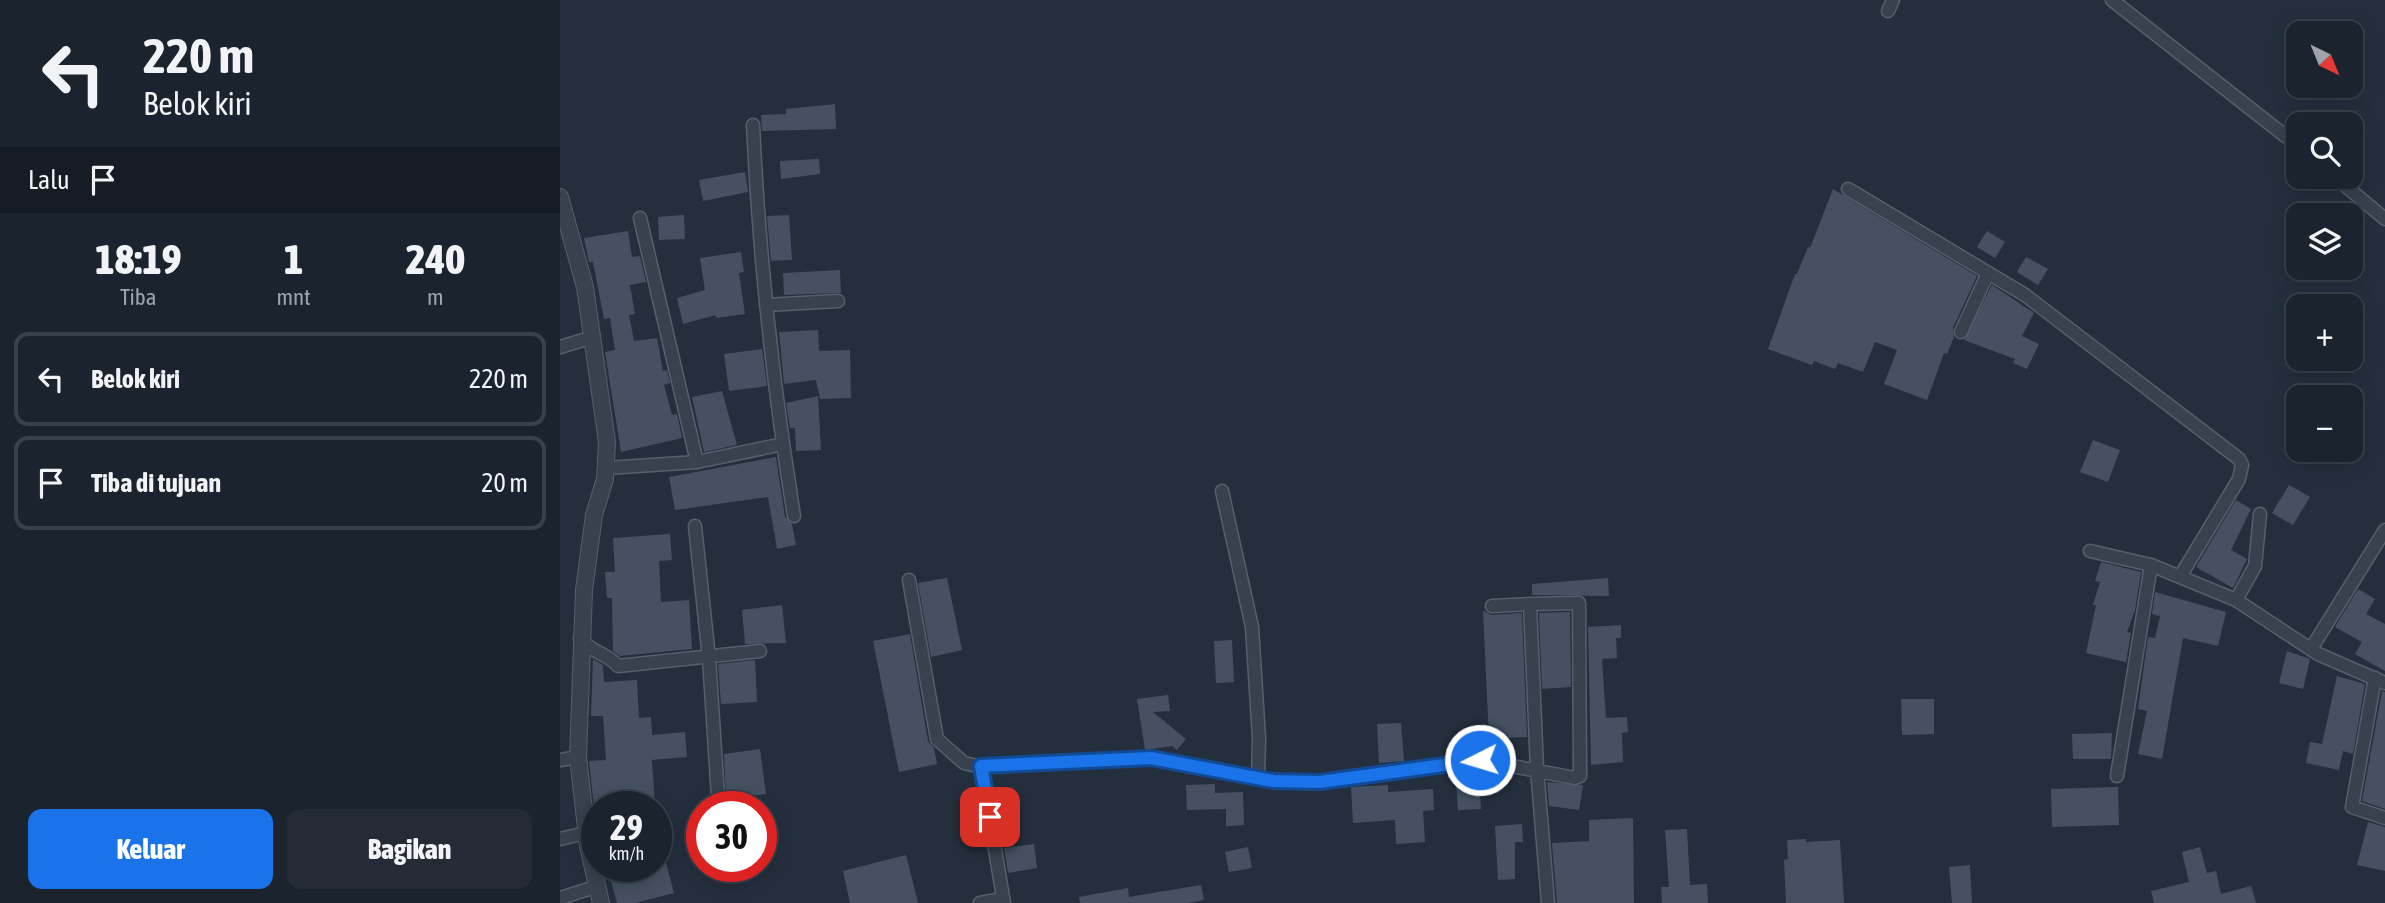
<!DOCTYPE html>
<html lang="id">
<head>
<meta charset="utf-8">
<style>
  body { margin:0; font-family:"Asap Condensed",sans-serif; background:#242b36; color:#f1f3f6; height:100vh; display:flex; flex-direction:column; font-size:26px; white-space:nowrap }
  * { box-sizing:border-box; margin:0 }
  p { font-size:23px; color:#a0a4aa }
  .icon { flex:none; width:38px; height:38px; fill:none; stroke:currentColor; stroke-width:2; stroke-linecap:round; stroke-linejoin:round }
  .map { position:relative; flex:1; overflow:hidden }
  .side { display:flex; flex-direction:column; background:#1b232e; width:560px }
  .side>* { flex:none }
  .hud { background:#1b232e; color:#f1f3f6; overflow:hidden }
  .needle { width:46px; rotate:137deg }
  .tools { position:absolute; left:1726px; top:21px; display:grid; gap:14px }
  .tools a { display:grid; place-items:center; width:77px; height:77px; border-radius:14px; background:#1b232e; box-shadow:0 4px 18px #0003,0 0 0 2px #39404a; font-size:35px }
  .speed { position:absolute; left:21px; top:791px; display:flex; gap:14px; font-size:35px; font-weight:700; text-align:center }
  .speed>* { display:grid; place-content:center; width:91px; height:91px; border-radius:50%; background:#1b232e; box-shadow:0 4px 18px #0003,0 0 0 2px #39404a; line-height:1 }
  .speed small { font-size:18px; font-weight:400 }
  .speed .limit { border:10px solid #d22; background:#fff; color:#111 }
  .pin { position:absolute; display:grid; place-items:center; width:60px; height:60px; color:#fff; margin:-30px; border-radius:14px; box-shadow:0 4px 10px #0006 }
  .me { position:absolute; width:77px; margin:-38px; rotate:265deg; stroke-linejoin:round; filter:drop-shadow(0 0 5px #0008) }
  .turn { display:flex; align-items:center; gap:24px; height:147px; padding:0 28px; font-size:32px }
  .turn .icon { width:91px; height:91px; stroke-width:2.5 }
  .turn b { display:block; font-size:49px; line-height:60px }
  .then { display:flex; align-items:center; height:66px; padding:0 28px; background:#0003; gap:14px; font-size:26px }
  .eta { display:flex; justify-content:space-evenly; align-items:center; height:119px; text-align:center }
  .eta b { font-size:42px; font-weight:800; line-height:49px }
  .cta { display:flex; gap:14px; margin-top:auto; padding:14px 28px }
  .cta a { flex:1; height:80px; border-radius:14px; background:#1a73e8; color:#fff; font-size:28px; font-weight:800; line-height:80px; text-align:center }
  .cta a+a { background:#242b36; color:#f1f3f6 }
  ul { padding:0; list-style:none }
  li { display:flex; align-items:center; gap:21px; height:94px; margin:0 14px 10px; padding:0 14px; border:4px solid #39404a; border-radius:14px }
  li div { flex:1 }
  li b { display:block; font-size:26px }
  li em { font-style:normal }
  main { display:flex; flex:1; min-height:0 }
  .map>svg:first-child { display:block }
</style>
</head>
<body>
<main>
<section class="side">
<div class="hud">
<div class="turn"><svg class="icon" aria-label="left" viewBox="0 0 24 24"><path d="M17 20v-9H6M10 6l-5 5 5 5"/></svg><div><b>220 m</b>Belok kiri</div></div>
<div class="then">Lalu<svg class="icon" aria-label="arrive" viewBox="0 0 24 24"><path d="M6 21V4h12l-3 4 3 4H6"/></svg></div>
</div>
<div class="eta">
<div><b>18:19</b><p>Tiba</p></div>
<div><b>1</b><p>mnt</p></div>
<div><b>240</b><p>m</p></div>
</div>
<ul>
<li><svg class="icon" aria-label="left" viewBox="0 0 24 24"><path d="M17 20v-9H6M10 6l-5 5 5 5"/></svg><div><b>Belok kiri</b></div><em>220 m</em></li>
<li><svg class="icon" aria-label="arrive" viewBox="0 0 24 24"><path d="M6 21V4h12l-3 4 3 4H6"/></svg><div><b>Tiba di tujuan</b></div><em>20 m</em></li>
</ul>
<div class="cta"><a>Keluar</a><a>Bagikan</a></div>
</section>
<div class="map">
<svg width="1825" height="903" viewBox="0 0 1825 903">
  <rect width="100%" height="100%" fill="#242f3e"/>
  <path fill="#455162" d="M275 104 276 129 202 131 201 115 226 114V109Z
    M259 159 260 174 221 179 220 161Z
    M185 172 188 192 143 201 139 180Z
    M1273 189 1417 276 1393 328 1394 337 1387 354 1384 353 1367 400 1324 384 1337 350 1315 342 1303 372 1278 363 1275 369 1254 361 1252 365 1208 349 1235 274H1237L1248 247 1250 248Z
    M124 215 125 239 99 240 98 217Z
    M229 215 232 260 211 261 207 216Z
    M68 231 72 257 80 256 86 282 70 285 75 314 69 315 74 341 97 338 103 371 107 370 110 383 104 385 112 415 117 414 122 438 61 452 45 352 55 350 50 318 44 319 33 262H29L24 238Z
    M1427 231 1445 242 1435 258 1417 247Z
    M181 252 184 272 179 273 185 314 156 318V315L123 324 117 298 145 290 140 258Z
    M1466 257 1488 269 1478 285 1457 272Z
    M280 270 281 293 224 295 223 273Z
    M1432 285 1474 313 1462 336 1479 344 1467 369 1453 363 1455 359 1404 340Z
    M258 330 259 351 290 350 291 398 260 399 256 380 224 384 219 332Z
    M202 349 207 386 169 391 164 354Z
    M162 391 177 445 144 452 132 397Z
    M258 396 261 450 236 451 235 428H230L226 403Z
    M1533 440 1560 450 1548 482 1520 472Z
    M216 457 225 517 232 524 236 545 217 549 208 497 115 510 109 477Z
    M1729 485 1750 497 1733 525 1712 513Z
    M1676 500 1691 509 1671 550 1687 559 1673 588 1636 567Z
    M110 534 112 560 99 561 101 602 129 600 132 649 60 656 53 651 52 598H47L45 572H55L53 538Z
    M1541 562 1581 572 1575 610 1567 632 1571 633 1566 662 1526 653 1536 605H1533L1540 582 1535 581Z
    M387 578 402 650 371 657 358 583Z
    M1048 578 1049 596 972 595V584Z
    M1798 589 1815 599 1806 614 1825 624V671L1795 654 1802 642 1775 627Z
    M1595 592 1666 612 1658 646 1623 638 1602 759 1578 754 1587 711 1578 709 1588 637 1595 638 1600 616 1592 614Z
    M222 605 226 643 185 644 182 610Z
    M923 611 932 615 962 613 967 737 929 739Z
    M1010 612 1011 687 982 689 979 613Z
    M1061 625V638H1056L1057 658 1042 659 1046 718 1067 717 1068 732 1062 733 1063 762 1031 765 1028 627Z
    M350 634 368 741 374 748 377 764 339 772 313 641Z
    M672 640 674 682 656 683 654 641Z
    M1727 651 1750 659 1743 689 1719 683Z
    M33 659 43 665 44 682 77 680 79 718 91 717 92 735 125 732 127 757 92 760 95 807H34L29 761 46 760 43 716H31Z
    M195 660 197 702 161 704 158 664Z
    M1777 676 1805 684 1793 754 1783 751 1779 770 1746 763 1750 742 1762 744Z
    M1822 691 1825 692V809L1802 801Z
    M608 695 610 711 593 712 626 739 617 750 612 746 585 750 577 699Z
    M1341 699H1374V734L1342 735Z
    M841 723 844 761 819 763 817 724Z
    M1552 733 1551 759H1513L1512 734Z
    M200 749 206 794 166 799 164 754Z
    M919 780 921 809 898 810 896 782Z
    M987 782 1023 785 1019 810 989 806Z
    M655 784V793L683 792 684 825 666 826V809L627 810 626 785Z
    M828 785V792L873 789 874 810 863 811 865 842 836 844 835 820 793 823 791 787Z
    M1558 787 1559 825 1492 827 1491 789Z
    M1073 818 1074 903H997L992 843 1029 841V820Z
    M1808 822 1825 827V871L1797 865Z
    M962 824 963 842H955V879L938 880 935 826Z
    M1127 829 1130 885 1147 884 1148 903H1102L1101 887H1109L1105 830Z
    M1246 839V842L1280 840 1284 903H1226L1224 860 1228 859 1227 840Z
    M96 840H100L114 893 75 903H57L51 881 87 872 86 866H96Z
    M474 844 477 868 448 873 444 848Z
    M688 847 692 868 669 872 665 852Z
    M1640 847 1647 873 1656 871 1661 894 1691 886 1696 903H1594L1591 891 1629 882 1622 852Z
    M346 855 358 903H290L283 871Z
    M1410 865 1412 903H1392L1389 867Z
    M641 885 644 900 627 903H520L519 897 568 888 569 897Z"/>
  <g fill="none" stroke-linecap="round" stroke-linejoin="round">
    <g stroke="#565f6c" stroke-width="15">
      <path id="minor" d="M1552 0 1738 146
        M1328 11 1333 0
        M193 125C199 256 213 386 234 516
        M1775 177 1825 219
        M1288 189 1465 295 1679 459 1682 465 1679 479 1621 575
        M80 218 137 462
        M206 305 278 301
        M1401 332 1428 273
        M0 347 33 337
        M46 468 137 462 223 444
        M662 491 692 627 699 738 698 779
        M135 526 149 658 158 797
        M1530 551 1591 565 1676 600 1758 654 1825 683
        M349 580 377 739 404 763 421 767 591 758 713 781 759 782 920 760 1015 778 1020 776 1019 603 970 604 977 769 988 903
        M1676 600 1695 566 1700 514
        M932 606 970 604
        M20 638C30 652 47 653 58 666L200 651
        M1751 649 1825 530
        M1815 678 1792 807 1825 818
        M0 760 18 757
        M421 767 444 903
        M1557 776 1591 565
        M0 839 26 833
        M0 898 35 887
        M420 903 443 899"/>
    </g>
    <g stroke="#565f6c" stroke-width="18">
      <path id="tertiary" d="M0 197 25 287 47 442 45 479 34 515 24 590 18 757 28 846 41 903"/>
    </g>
    <use href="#minor" stroke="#38414e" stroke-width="12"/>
    <use href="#tertiary" stroke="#38414e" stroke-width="16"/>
  </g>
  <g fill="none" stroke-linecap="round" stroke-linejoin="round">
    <g stroke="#114b97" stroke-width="18">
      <path id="route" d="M430 817 421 766 591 758 713 781 760 782 920 760"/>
    </g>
    <use href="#route" stroke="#1a73e8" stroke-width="12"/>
  </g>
</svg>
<div class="tools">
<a><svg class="needle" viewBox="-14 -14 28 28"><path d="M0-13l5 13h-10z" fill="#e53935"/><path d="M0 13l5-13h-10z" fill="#a0a4aa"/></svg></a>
<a><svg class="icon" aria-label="search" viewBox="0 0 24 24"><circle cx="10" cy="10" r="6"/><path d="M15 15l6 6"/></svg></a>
<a><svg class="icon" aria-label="layers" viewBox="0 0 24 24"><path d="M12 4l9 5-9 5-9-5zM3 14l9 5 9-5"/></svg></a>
<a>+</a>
<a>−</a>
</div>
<div class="speed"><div>29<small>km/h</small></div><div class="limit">30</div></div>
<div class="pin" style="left:430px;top:817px;background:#d93025"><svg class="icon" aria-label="arrive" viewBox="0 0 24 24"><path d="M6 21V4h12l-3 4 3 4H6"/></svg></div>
<svg class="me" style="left:920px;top:760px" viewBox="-20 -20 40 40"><circle r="17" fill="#1a73e8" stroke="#fff" stroke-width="3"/><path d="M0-11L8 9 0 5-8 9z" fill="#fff"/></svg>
</div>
</main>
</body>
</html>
